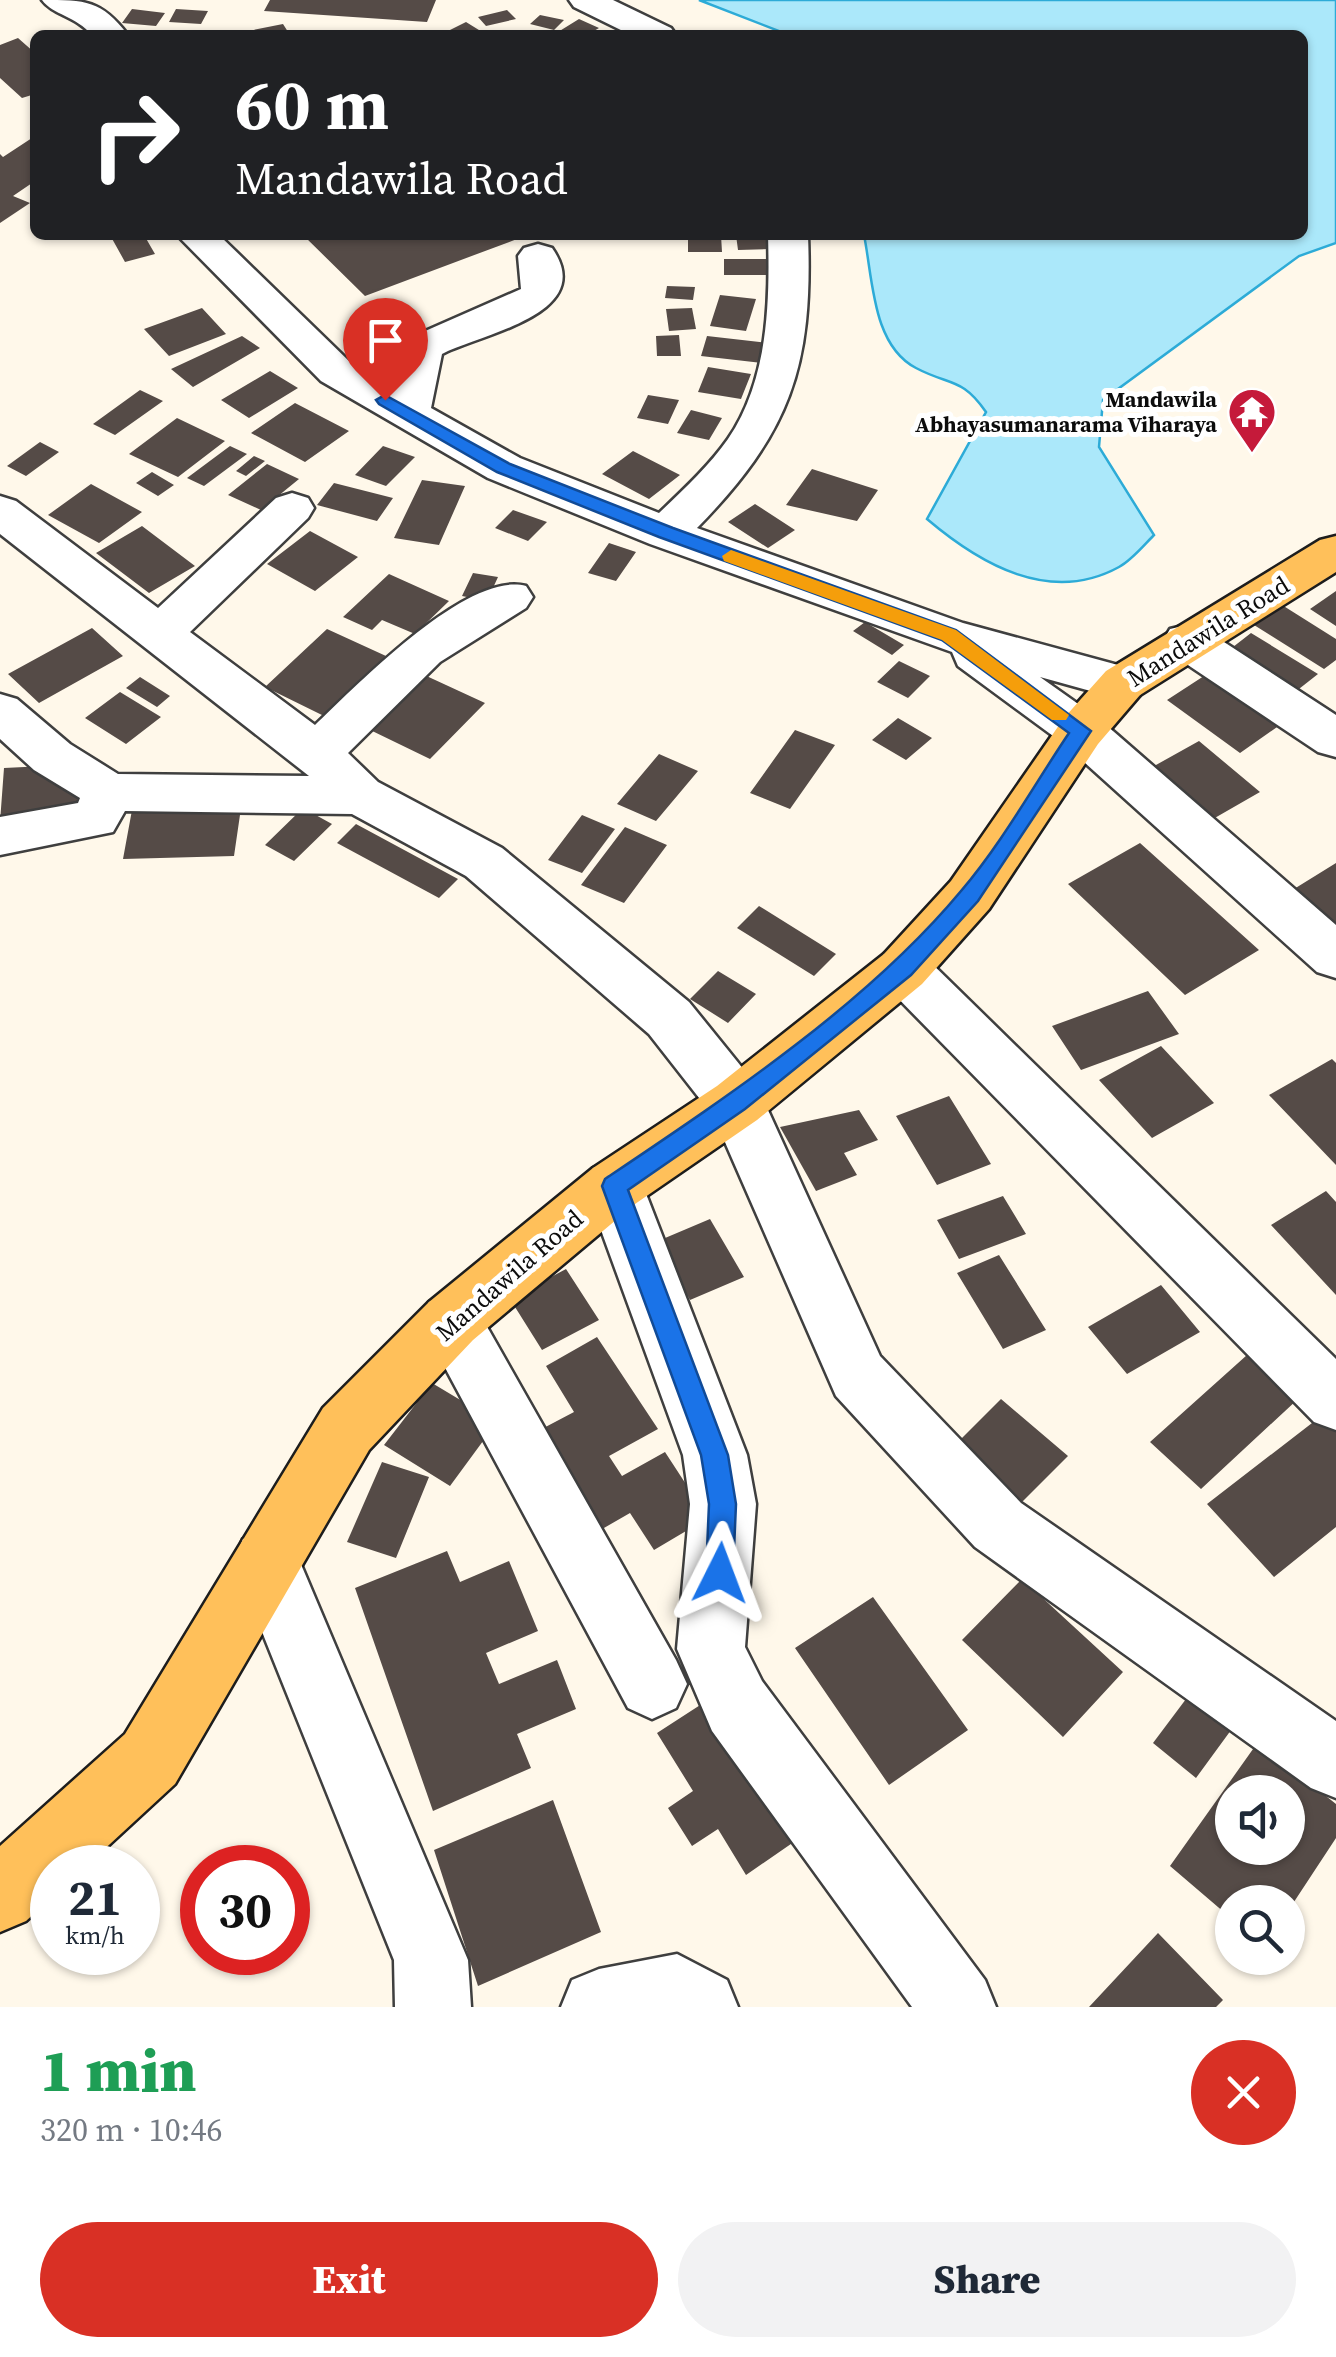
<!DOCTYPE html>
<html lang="en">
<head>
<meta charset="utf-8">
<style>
  body { margin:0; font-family:"Source Serif 4",serif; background:#f2f2f3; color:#1f2937; height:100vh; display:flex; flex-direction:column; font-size:38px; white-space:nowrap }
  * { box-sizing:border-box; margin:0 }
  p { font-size:32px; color:#747a83 }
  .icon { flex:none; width:55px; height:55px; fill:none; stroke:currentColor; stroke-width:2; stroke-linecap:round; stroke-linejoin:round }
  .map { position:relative; height:2007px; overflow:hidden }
  .details { display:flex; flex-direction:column; background:#fff; flex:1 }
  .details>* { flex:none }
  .top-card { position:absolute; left:30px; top:30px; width:1278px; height:210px; border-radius:15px; box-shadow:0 2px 8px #0004; background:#202124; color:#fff; overflow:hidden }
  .tools { position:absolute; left:1215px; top:1775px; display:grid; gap:20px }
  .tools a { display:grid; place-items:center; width:90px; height:90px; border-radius:50%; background:#fff; box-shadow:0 2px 8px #0004; font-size:50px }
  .speed { position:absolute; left:30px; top:1845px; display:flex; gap:20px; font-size:50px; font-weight:700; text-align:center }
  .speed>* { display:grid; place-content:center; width:130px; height:130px; border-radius:50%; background:#fff; box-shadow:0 2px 8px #0004; line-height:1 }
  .speed small { font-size:25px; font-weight:400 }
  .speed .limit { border:15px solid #d22; background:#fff; color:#111 }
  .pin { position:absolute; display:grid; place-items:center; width:85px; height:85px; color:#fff; margin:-102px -42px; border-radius:50% 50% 50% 0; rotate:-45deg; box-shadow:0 0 10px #0007 }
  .pin .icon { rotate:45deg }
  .me { position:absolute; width:110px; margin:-55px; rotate:3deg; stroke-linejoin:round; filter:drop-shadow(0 0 8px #0008) }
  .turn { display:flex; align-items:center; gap:35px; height:210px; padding:0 40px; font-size:45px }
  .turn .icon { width:130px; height:130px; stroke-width:2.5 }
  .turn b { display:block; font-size:70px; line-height:85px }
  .round { display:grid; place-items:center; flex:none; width:105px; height:105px; border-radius:52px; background:#f2f2f3 }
  .head { display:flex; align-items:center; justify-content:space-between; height:170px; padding:0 40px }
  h1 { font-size:60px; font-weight:800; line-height:75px; color:#1e9e55 }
  .action { display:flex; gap:20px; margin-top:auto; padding:20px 40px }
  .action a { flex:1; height:115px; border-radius:60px; background:#d93025; color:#fff; font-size:40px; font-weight:800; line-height:115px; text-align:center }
  .action a+a { background:#f2f2f3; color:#1f2937 }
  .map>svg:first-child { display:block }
</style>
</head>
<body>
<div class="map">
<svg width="1336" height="2007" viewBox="0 0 1336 2007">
  <rect width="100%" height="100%" fill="#fff8ea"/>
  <path fill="#abe8fa" stroke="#2dabd7" stroke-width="2.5" d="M699 0H1336V243L1299 256 1103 400 1099 447 1154 535C1144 545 1132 560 1119 567 1050 605 980 564 927 519L986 412C962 377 950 386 916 368 872 345 873 279 864 235H1302V35H789Z"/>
  <path fill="#554b47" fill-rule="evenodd" d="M270 0H436L427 22 264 11Z
    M132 9 165 13 156 26 122 23Z
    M176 9 208 11 201 24 169 22Z
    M507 10 516 19 486 26 478 17Z
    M540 15 564 20 554 30 530 24Z
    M579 19 599 28 587 35 558 32Z
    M466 22 487 35H458L450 30Z
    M283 24 290 35H238V33Z
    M18 38 35 53V94L22 98 0 78V45Z
    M35 136V181L13 196 30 203 0 223V154L3 157Z
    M110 235H144L155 254 125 262Z
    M303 235H513L517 239 365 296Z
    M688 235H721L722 252H688Z
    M736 235H769L771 249 738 250Z
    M724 259H770V275H724Z
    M667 286 695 287 693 300 665 298Z
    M720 295 756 299 746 331 710 326Z
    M202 308 226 334 169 356 144 329Z
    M692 308 696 329 669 331 666 309Z
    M679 335 681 356H657L656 336Z
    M242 336 260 348 193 387 171 369Z
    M707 336 768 343 762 363 701 356Z
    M708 367 751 374 741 399 698 392Z
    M270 371 298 388 249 418 221 400Z
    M140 390 163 401 115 435 93 424Z
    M648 395 679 400 668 424 637 418Z
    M295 403 349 431 305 462 251 433Z
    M691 410 722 418 709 440 677 433Z
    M177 418 225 441 178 477 129 454Z
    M40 442 59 452 26 476 7 466Z
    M230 446 247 454 204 486 187 478Z
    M383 446 415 457 386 486 355 475Z
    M633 451 680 475 649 499 602 474Z
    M254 456 265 461 246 476 236 471Z
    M267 464 299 479 261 510 228 495Z
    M812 469 878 490 857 521 786 505Z
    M152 472 174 485 158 496 136 483Z
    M422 480 465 486 439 545 394 538Z
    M334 483 393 498 377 521 317 505Z
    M91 484 142 512 99 543 48 515Z
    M755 504 795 530 768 548 728 522Z
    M513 510 547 522 528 541 495 528Z
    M142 526 195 566 149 593 96 553Z
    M310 531 358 557 315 591 267 564Z
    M609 543 636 552 616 581 588 573Z
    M473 573 498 577 487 601 462 596Z
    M389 574 449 601 415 634 382 620 372 630 343 617Z
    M1336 591V626L1310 609Z
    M1282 605 1336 639V660L1324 669 1254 625Z
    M865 622 904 645 892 655 853 631Z
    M92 628 123 656 39 703 8 674Z
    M327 629 386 656 324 716 265 687Z
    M1251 633 1318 674 1290 696 1224 654Z
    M899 661 930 676 908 698 877 682Z
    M420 673 485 703 430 759 364 727Z
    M1207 674 1280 725 1240 753 1167 700Z
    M140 677 170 696 157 707 126 688Z
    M120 692 161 717 126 744 85 718Z
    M898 718 932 738 906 760 872 740Z
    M795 730 835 745 790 809 750 793Z
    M1199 741 1260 792 1206 823 1147 770Z
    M659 754 698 771 656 821 617 804Z
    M45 766 43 778 88 786 82 819 0 822 4 768Z
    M241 808 234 856 123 859 132 810Z
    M303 808 332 824 294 861 265 845Z
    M582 815 615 829 582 873 548 860Z
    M356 824 458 879 439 898 337 843Z
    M625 827 667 845 624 903 581 885Z
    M1140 843 1259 950 1185 995 1068 884Z
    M1336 863V925L1294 889Z
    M759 906 836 954 814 976 737 928Z
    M718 971 756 994 728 1023 690 999Z
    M1148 991 1179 1034 1081 1070 1052 1026Z
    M1161 1046 1214 1103 1152 1138 1099 1080Z
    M1332 1059 1336 1063V1165L1269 1095Z
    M949 1096 991 1164 937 1185 896 1116Z
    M859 1110 878 1140 844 1153 857 1175 816 1191 780 1127Z
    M1326 1191 1336 1202V1295L1271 1225Z
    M1003 1196 1026 1234 959 1259 937 1220Z
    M710 1219 744 1277 690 1300 658 1241Z
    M999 1255 1046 1330 1003 1349 957 1273Z
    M566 1269 599 1320 542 1350 510 1299Z
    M1161 1285 1200 1332 1127 1374 1088 1327Z
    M597 1337 658 1429 609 1456 622 1476 665 1452 708 1518 654 1550 630 1513 597 1532 536 1432 574 1412 546 1366Z
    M1247 1355 1298 1399 1201 1489 1150 1442Z
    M432 1383 497 1422 450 1486 384 1445Z
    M1001 1399 1068 1456 1014 1510 948 1452Z
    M1325 1413 1336 1424V1527L1274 1577 1207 1504Z
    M382 1462 429 1477 396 1558 347 1542Z
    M447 1551 460 1582 509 1561 538 1631 486 1653 499 1684 557 1660 576 1709 517 1734 531 1768 433 1811 355 1588Z
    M1022 1579 1123 1672 1063 1737 962 1640Z
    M873 1597 968 1730 889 1785 795 1648Z
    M1192 1691 1234 1726 1196 1778 1153 1743Z
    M711 1698 801 1837 746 1875 718 1829 692 1846 668 1808 693 1791 657 1733Z
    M1258 1742 1336 1804V1838L1288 1911V1902H1232V1919L1170 1866ZM1232 1792H1288V1848H1232Z
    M553 1800 601 1932 478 1986 434 1850Z
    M1158 1933 1223 2000 1216 2007H1089Z"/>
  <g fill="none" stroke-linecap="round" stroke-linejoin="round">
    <g stroke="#3f3f3f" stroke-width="5">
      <path id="minor" d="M42 0C86 0 101 0 128 35H92C76 16 53 15 42 0Z
        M569 0H613L671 28 676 35H631L574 7Z
        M177 235H219L351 363 393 387 401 348 407 339 521 289 518 256 524 248 538 244 552 248C598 314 483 333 442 354L431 408 520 458 659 513C683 490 709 466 728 439 768 381 770 303 768 235H808C813 367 790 433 697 528L963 623 1140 671 1147 683 1140 695 1123 700 1040 677 1098 718 1336 925V978L1317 972 1064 744 958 666 952 652 650 544 488 478 321 381Z
        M292 493 308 498 314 508 308 518 190 632 315 725C356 686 468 570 526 586L533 597 526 608 440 662 348 753 378 782 502 848 689 1002 757 1086 880 1356 1021 1503 1336 1721V1798L1311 1788 975 1547 836 1396 714 1117 649 1034 466 876 352 814 125 811 113 832 0 855V817L78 803 80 798 34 770 0 739V694L17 699 70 744 118 774 309 776 0 534V496L16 501 158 608 276 498Z
        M1187 625 1204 629 1336 715V757L1318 752 1170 653 1163 641 1170 629Z
        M903 948 922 954 1336 1359V1430L1314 1422 884 984 876 969 884 954Z
        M614 1161 635 1168 643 1186 747 1455 756 1504 745 1647 762 1681 985 1980 996 2007H912L712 1731 677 1649 690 1504 683 1455 585 1186 593 1168Z
        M451 1293 473 1302 676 1660 687 1684 676 1708 652 1719 628 1708 420 1321 429 1302Z
        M267 1530 291 1539 300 1562 468 1960 471 2007H395L394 1960 234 1562 243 1539Z
        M677 1954 727 1980 738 2007H561L572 1980 599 1969Z"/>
    </g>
    <g stroke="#1d1d1d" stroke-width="5">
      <path id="major" d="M1336 536V572L1140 695 1098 744 989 909 922 984 757 1120 635 1204 473 1340 369 1450 175 1784 84 1868H52V1897L26 1921 0 1932V1846L125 1734 323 1408 429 1302 593 1168 717 1086 884 954 951 881 1064 718 1106 671 1320 540Z"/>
    </g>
    <use href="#minor" fill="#fff" fill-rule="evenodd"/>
    <use href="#major" fill="#ffc05a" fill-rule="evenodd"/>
  </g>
  <path fill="#1a73e8" stroke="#114b97" stroke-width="2.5" d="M385 395 510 464 673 528 956 630 1091 731 978 901 911 975 745 1109 628 1190 728 1455 736 1504 733 1573 729 1582 720 1586 710 1582 706 1573 709 1504 701 1455 602 1186 605 1179C727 1097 867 1004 961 891 1002 843 1034 785 1069 733L942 640 659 537 497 472 379 404 376 400Z"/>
  <path fill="#f59e0b" d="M731 550 956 630 1069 715 1066 720H1052L942 640 724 561 722 556Z"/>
  <defs>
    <g id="temple-pin" transform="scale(2.5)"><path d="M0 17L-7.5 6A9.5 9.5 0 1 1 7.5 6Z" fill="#c51a3a" stroke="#fff"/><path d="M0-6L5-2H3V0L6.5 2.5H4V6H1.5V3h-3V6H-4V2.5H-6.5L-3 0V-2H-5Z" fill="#fff"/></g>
  </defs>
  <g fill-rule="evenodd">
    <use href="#temple-pin" x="1252" y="412"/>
  </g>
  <g text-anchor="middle" stroke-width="10" stroke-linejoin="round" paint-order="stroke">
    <g font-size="22" font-weight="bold" fill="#0c0c0c" stroke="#fff" text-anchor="end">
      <text x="1217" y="407">Mandawila<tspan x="1217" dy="25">Abhayasumanarama Viharaya</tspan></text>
    </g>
    <g font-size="25" fill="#0c0c0c" stroke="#fff">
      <text transform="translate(1208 631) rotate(-32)" y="9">Mandawila Road</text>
      <text transform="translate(509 1275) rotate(-41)" y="9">Mandawila Road</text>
    </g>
  </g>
</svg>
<div class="tools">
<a><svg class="icon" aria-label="sound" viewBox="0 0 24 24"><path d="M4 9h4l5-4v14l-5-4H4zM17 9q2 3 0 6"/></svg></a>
<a><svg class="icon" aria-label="search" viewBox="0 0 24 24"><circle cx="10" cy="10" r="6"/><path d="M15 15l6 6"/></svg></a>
</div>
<div class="speed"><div>21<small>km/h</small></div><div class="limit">30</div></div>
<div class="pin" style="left:385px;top:400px;background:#d93025"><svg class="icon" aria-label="arrive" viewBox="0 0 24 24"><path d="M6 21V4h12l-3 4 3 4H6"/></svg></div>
<svg class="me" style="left:720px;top:1573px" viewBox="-20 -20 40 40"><path d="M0-17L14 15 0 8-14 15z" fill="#1a73e8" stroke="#fff" stroke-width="4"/></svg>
<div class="top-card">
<div class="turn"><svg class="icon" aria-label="right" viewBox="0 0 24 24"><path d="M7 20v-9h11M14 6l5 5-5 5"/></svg><div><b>60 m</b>Mandawila Road</div></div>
</div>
</div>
<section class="details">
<div class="head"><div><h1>1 min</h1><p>320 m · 10:46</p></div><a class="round" style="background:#d93025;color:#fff"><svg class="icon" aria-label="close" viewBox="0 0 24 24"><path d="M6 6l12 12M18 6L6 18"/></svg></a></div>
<div class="action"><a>Exit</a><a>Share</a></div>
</section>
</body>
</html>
